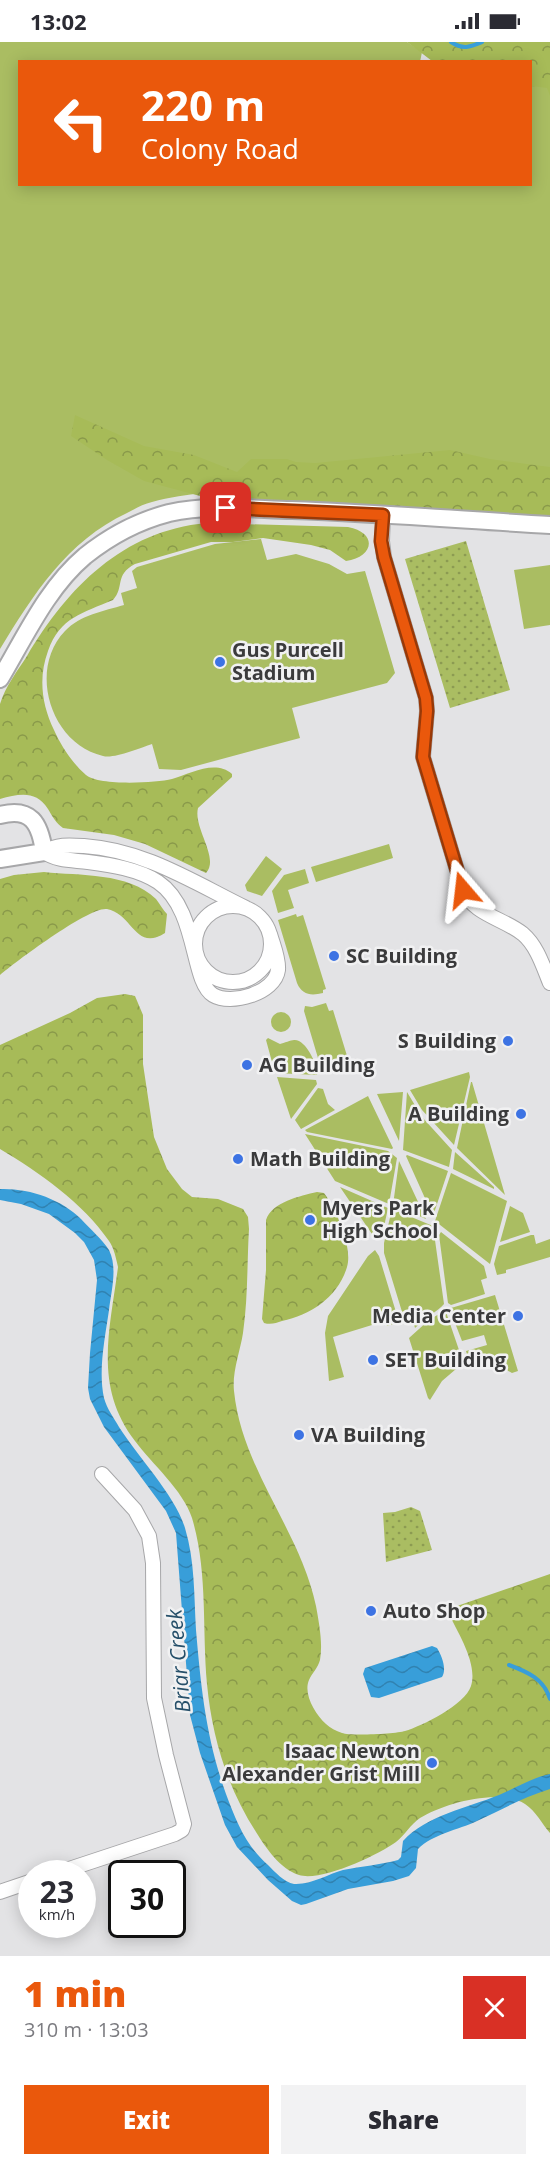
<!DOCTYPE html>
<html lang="en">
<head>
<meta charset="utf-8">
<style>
  body { margin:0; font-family:"Open Sans",sans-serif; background:#f2f2f3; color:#2b2b33; height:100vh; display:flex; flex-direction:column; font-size:22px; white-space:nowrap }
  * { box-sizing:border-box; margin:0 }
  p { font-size:20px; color:#7c7c81 }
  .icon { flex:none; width:33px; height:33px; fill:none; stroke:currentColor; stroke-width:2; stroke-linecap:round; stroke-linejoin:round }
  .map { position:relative; height:1914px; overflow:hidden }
  .panel { display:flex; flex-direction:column; background:#fff; flex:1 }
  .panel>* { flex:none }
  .hud { position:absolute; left:18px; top:18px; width:514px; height:126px; border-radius:0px; box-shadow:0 3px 15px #0003; background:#ea580c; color:#fff; overflow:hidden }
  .speed { position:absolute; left:18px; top:1818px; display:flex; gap:12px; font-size:30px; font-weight:700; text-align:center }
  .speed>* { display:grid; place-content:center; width:78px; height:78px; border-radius:50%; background:#fff; box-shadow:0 3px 15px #0003; line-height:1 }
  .speed small { font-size:15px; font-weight:400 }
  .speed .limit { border:3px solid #111; border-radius:9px; background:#fff; color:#111 }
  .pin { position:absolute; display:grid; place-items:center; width:51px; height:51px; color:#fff; margin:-26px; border-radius:12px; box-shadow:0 3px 9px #0006 }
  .me { position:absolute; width:66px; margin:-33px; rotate:343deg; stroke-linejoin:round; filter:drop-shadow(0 0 4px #0008) }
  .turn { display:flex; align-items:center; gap:21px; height:126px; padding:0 24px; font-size:27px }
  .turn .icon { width:78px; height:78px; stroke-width:2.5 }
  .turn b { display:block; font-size:42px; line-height:51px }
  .round { display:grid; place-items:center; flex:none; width:63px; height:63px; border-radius:0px; background:#f2f2f3 }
  .head { display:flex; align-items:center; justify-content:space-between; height:102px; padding:0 24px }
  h1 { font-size:36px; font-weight:800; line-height:45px; color:#ea580c }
  .primary-button { display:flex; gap:12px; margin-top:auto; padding:12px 24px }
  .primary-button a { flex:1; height:69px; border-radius:0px; background:#ea580c; color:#fff; font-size:24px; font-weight:800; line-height:69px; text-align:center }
  .primary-button a+a { background:#f2f2f3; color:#2b2b33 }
  .status { display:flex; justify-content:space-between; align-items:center; height:42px; padding:0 30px; background:#fff; direction:ltr }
  .status svg { height:16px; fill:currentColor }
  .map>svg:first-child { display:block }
</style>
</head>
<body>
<div class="status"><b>13:02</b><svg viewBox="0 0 49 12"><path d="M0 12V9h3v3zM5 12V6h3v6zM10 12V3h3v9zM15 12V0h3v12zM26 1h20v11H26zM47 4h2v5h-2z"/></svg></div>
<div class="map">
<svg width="550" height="1914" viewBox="0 0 550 1914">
  <defs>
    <pattern id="forest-crowns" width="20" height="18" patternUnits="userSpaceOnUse" patternTransform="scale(1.5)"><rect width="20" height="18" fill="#a7bb58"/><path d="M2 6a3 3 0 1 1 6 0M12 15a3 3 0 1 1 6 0" fill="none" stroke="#89994a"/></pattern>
    <pattern id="park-dots" width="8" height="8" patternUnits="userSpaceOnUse" patternTransform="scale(1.5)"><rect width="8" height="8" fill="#aabd62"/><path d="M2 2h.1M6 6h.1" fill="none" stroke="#8c9b52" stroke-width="1.8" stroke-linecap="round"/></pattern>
    <pattern id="water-waves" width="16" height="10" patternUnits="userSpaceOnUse" patternTransform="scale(1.5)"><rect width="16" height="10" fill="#389ed9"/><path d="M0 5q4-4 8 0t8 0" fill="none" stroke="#3082b1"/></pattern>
  </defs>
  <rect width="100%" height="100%" fill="#e3e3e5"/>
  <path fill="#aabd62" d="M0 0H407L422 10 420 20H20V142H531V20L550 1V469L206 450C188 453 169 455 152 460 143 462 135 467 127 471 67 499 33 553 0 607Z
    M261 497 267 518 296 512 329 522 347 532 365 529 395 631 387 641 292 666 300 696 181 728 159 727 152 702C140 706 114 717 103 714 50 702 28 627 65 589 80 573 104 569 124 563L121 551 137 546 132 529 137 525 215 502Z
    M550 523V583L524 587 514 528Z
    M389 802 393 816 316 840 311 825Z
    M266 814 282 827 262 854 247 849 245 843Z
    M305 827 309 841 288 848 294 866 278 871 272 849 284 833Z
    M296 872 297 875 303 873 326 947 323 948V951C311 954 302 953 297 941L278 878Z
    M326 961 329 969 333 968 348 1017 321 1026 304 969 305 964 312 965Z
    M271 980a10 10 0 1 1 20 0a10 10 0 1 1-20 0Z
    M268 996 280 1002C284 1001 291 998 294 998 306 997 316 1022 318 1030L317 1033 275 1031 266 998Z
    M469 1030 470 1035 454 1103 422 1068 410 1048Z
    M277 1035 316 1038 317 1042 291 1077Z
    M471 1040H472L505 1153 457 1106Z
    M318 1046 323 1047 328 1062 335 1068 301 1087 295 1078Z
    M403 1050 399 1099 377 1052Z
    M407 1050 422 1075 452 1108 449 1125 403 1108Z
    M368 1054 393 1106 392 1107 307 1090 305 1088Z
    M305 1092 388 1109 397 1116 389 1162 335 1139Z
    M455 1110 494 1145V1147L453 1127Z
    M407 1113 448 1129 433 1174 406 1114Z
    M399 1119 426 1177 393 1163Z
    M451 1131 507 1159 490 1222 435 1179Z
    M340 1145 388 1166 382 1194 378 1198 374 1195Z
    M510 1164 523 1171 530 1190 500 1200Z
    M392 1167 433 1184 444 1262C439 1268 423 1278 415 1286L411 1271 403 1273 384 1211V1201Z
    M441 1190 484 1224 487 1236 481 1238 485 1252 451 1263 448 1261 439 1193Z
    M531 1193H534L536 1202 550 1197V1215L506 1228V1231L497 1233 494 1222 499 1204Z
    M375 1208 379 1214 399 1280 387 1284 385 1279 333 1295 344 1335 329 1339 325 1291 328 1274 368 1214Z
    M495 1253 518 1329 512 1331 494 1321 469 1319 466 1309 487 1303 484 1293 462 1299 450 1268 451 1266Z
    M444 1269 446 1270 459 1308 436 1315 440 1325 463 1318V1321L442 1339 430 1358 428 1356 409 1296 429 1278Z"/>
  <path fill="url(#forest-crowns)" d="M407 0H550V54L547 46 531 44V20L432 19Z
    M75 373 144 404 194 413 237 430 251 417H287L296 420 315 421 450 408 490 417 550 425V475L395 464 215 458 144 439 107 418 71 394Z
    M206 481 348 485C379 491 373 516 346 519L330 508 311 503 263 496 233 500H211L135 522C114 533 125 545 113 558 83 571 60 575 48 609 38 636 42 663 54 688 61 704 73 722 86 733 99 744 155 741 172 737 190 732 215 717 232 732V735L198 766C193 786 220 816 206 831L145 802 114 793 63 786C56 781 52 774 48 767 36 748 19 752 0 757 0 735 0 712 0 689 0 681 0 669 0 662 5 645 18 628 27 614 68 545 123 489 206 481Z
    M44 830C80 834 128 830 156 857 160 862 163 868 167 872L165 891C135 910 133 872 107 867 90 864 15 920 0 933V837L14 833Z
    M125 952 135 954 143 973V1022L154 1095 167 1127 182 1147 192 1155 218 1157 243 1167 248 1175 249 1187C247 1221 248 1257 243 1291 240 1310 232 1330 234 1349 242 1428 300 1488 316 1564 319 1581 323 1601 320 1618 318 1626 312 1631 309 1638 303 1652 315 1672 326 1682 330 1686 336 1689 342 1691 350 1694 396 1692 405 1689 422 1684 465 1663 471 1644 478 1622 458 1591 449 1572L450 1568 457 1564 550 1532V1791C542 1782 536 1769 525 1762 499 1746 444 1761 420 1776 410 1783 405 1793 396 1800 378 1813 321 1840 299 1833 280 1827 266 1806 256 1790 227 1745 212 1695 207 1642 202 1587 208 1529 192 1476 183 1448 152 1422 135 1399 93 1344 110 1288 118 1225 116 1216 114 1206 109 1199 83 1161 39 1130 0 1107V1003L70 971 97 956Z
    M317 1150 324 1151C336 1167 353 1205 347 1225 338 1255 311 1273 282 1279 276 1281 271 1283 264 1281L262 1277 266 1228V1178C272 1160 300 1154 317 1150Z"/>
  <path fill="url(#park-dots)" d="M466 499 510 648 450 666 405 517Z
    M411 1465 420 1469 432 1508 386 1520 383 1471 395 1470Z"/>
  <path fill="url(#water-waves)" d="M0 1147C29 1146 61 1157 81 1177 90 1187 102 1197 109 1208 118 1226 111 1250 109 1268 105 1296 98 1329 104 1356 107 1367 114 1376 119 1385 138 1415 175 1453 185 1486 195 1519 194 1554 196 1588 201 1646 206 1696 226 1752 236 1779 246 1804 268 1823 275 1830 284 1840 294 1842 311 1843 328 1832 343 1828 362 1824 380 1823 398 1818L401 1815 403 1799C427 1773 467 1766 499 1753 516 1746 531 1736 550 1732V1747C524 1755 501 1768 477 1779 458 1788 433 1792 418 1807L416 1826 409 1834 393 1839 348 1847 306 1862 301 1863 292 1859 268 1838 237 1805 225 1783 200 1711 190 1673 176 1491 166 1469 104 1385 90 1357 88 1346 90 1311 97 1238 94 1218 84 1200 75 1191 49 1172 21 1162 0 1158Z
    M432 1604 437 1606C442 1614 447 1627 442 1635L379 1656 371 1655 363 1632 365 1626Z"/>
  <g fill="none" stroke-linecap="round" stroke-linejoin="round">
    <path stroke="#389ed9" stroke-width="4" d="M451 0C463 8 470 5 482 0
      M509 1623C528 1630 544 1637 550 1657"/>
    <g stroke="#a7a7a9" stroke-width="16">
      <path id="minor" d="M383 473 382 499 384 515 426 656 427 669 423 715 463 848C474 873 503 876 523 892 537 904 543 924 550 941
        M195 902a38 38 0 1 1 76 0a38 38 0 1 1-76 0Z
        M246 866C193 840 144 808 84 804 69 803 57 802 44 810 57 819 73 818 88 820 111 823 138 827 158 840 198 867 191 940 213 953 231 964 275 951 278 928 279 916 273 903 270 892
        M54 1832 175 1792 182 1788 184 1782 166 1713 154 1656 153 1521 149 1494 135 1468 102 1432
        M0 1850 32 1839"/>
    </g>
    <g stroke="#a7a7a9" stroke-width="20">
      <path id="tertiary" d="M0 637C25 595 47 546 85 514 110 494 138 479 169 471 209 462 251 467 292 468 378 471 464 478 550 483
        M0 773C31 765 40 781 44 810L0 817"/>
    </g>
    <use href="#minor" stroke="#fff" stroke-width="14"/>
    <use href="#tertiary" stroke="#fff" stroke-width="16"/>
  </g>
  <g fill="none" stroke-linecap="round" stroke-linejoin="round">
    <g stroke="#983908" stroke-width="15">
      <path id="route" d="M226 466 383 473 381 499 384 515 426 656 427 669 423 715 463 848"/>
    </g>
    <use href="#route" stroke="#ea580c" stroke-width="10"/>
  </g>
  <g fill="#3d73e3" stroke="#f1f1f2" stroke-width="2">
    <circle cx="220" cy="620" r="6"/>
    <circle cx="334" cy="914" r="6"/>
    <circle cx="508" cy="999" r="6"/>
    <circle cx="247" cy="1023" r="6"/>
    <circle cx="521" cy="1072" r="6"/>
    <circle cx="238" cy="1117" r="6"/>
    <circle cx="310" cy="1178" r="6"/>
    <circle cx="518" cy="1274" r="6"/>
    <circle cx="373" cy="1318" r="6"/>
    <circle cx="299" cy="1393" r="6"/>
    <circle cx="371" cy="1569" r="6"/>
    <circle cx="432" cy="1721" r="6"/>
  </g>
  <g text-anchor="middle" stroke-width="5" stroke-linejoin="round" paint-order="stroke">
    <g font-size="20" font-weight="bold" fill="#3b3b3c" stroke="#f1f1f2" text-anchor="start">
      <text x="232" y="615">Gus Purcell<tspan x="232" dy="23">Stadium</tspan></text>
      <text x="346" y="921">SC Building</text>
      <text x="496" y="1006" text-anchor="end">S Building</text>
      <text x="259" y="1030">AG Building</text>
      <text x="509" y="1079" text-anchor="end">A Building</text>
      <text x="250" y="1124">Math Building</text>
      <text x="322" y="1173">Myers Park<tspan x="322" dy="23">High School</tspan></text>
      <text x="506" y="1281" text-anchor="end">Media Center</text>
      <text x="385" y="1325">SET Building</text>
      <text x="311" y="1400">VA Building</text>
      <text x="383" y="1576">Auto Shop</text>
      <text x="420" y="1716" text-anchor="end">Isaac Newton<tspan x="420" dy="23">Alexander Grist Mill</tspan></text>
    </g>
    <g font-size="21" font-style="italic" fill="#264f69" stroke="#f1f1f2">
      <text transform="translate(179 1619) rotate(-95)" y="7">Briar Creek</text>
    </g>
  </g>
</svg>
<div class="speed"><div>23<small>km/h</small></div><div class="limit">30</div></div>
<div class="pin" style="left:226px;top:466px;background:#d93025"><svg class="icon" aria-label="arrive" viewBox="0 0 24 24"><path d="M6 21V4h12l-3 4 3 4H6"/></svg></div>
<svg class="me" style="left:463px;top:848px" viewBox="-20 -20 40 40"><path d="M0-17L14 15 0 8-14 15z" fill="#ea580c" stroke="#fff" stroke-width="4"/></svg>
<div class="hud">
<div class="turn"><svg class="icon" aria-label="left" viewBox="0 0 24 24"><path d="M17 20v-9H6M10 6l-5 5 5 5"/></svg><div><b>220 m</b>Colony Road</div></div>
</div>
</div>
<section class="panel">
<div class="head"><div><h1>1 min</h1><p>310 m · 13:03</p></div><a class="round" style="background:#d93025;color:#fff"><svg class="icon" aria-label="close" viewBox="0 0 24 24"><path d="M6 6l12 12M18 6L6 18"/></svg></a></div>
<div class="primary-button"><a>Exit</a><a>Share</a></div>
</section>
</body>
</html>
